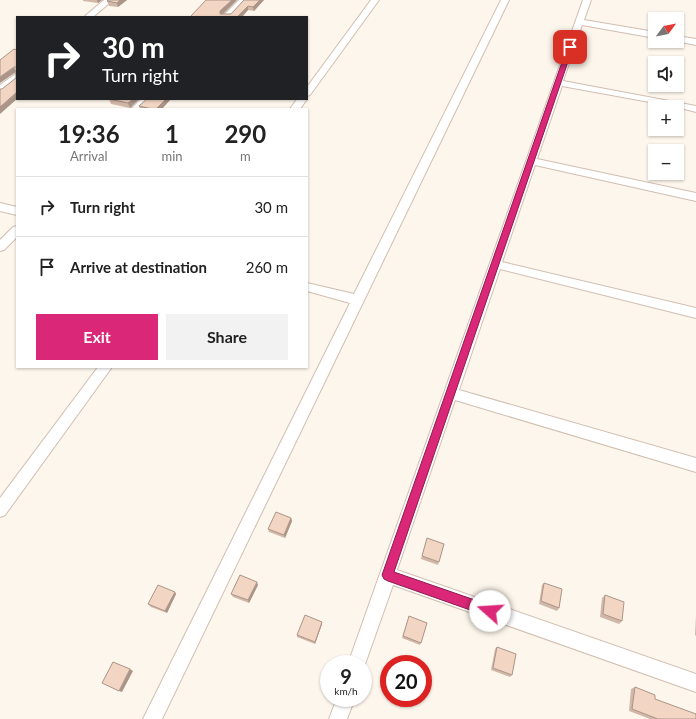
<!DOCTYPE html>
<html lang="en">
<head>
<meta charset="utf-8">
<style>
  body { margin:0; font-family:Lato,sans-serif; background:#f2f2f2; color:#222; height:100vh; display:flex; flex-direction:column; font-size:15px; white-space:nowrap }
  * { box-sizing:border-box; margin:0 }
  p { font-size:13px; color:#767676 }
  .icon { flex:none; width:22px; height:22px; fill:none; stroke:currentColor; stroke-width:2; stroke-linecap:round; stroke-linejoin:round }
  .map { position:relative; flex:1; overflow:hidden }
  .sheet { position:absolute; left:16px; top:108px; width:292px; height:260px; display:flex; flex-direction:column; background:#fff; border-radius:0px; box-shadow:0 1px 3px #0004 }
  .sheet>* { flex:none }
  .hud { position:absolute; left:16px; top:16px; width:292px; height:84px; border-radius:0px; box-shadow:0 1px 3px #0004; background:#202124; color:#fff; overflow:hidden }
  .needle { width:26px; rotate:58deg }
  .buttons { position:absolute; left:648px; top:12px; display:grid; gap:8px }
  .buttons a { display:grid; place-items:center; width:36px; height:36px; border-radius:0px; background:#fff; box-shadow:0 1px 3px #0004; font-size:20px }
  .speed { position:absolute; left:320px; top:655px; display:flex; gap:8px; font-size:20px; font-weight:700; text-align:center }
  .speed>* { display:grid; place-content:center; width:52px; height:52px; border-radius:50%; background:#fff; box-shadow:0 1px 3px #0004; line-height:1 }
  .speed small { font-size:10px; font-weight:400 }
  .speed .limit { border:6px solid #d22; background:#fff; color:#111 }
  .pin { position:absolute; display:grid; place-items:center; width:34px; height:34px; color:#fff; margin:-17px; border-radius:8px; box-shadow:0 2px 6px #0006 }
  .me { position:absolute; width:44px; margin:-22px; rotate:289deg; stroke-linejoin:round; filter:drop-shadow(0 0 3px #0008) }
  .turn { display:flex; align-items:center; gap:14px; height:84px; padding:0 20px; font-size:18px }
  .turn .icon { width:52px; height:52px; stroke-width:2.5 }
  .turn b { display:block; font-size:28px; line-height:34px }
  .eta { display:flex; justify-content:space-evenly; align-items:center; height:68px; text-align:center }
  .eta b { font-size:24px; font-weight:700; line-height:28px }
  .cta { display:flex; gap:8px; margin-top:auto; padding:8px 20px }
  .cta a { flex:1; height:46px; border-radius:0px; background:#db2777; color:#fff; font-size:16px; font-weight:700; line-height:46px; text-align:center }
  .cta a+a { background:#f2f2f2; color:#222 }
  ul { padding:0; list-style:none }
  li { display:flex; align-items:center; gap:12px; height:60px; padding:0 20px; border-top:1px solid #e0e0e0 }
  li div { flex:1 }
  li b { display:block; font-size:15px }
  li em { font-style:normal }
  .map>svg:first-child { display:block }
</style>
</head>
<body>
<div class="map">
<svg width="696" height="719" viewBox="0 0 696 719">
  <rect width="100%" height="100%" fill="#fdf6ec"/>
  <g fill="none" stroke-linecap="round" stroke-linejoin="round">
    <g stroke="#d1beb0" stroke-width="2">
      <path id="lane" d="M104 0H113L93 17H84Z
        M239 0H247L231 17H222Z
        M371 0H379L310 95 307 96V87Z
        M501 0H509L162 719H143L350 303 307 291V283L354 294Z
        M583 0H591L584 20 655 32V38L582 25 563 81 696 106V112L677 107 562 86 537 159 696 193V201L535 165 502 262 696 308V318L500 269 459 390 696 458V472L455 400 397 570 696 674V692L393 585 363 670V664H348Z
        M677 36 696 39V45L675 41H677Z
        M17 73V81L3 92 0 93V85Z
        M141 99H151L141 109H131Z
        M297 99H307L300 109H290Z
        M0 203 17 207V215L0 211Z
        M17 226V237L4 250 0 251V240L13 227Z
        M98 367H112L5 515 0 517V498Z
        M337 698H355L347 719H329Z"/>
    </g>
    <use href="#lane" fill="#fff" fill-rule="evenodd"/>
  </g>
  <path fill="#d1b7a8" d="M83 0H102L98 3 83 1Z
    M109 0H127L118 7 109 6 107 1Z
    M237 0 223 14H231L244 0H264L254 11 248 10 242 17H190Z
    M109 99H139L130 108 111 104Z
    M139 106 162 109H140Z
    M291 518 292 521 285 538 269 532 268 529Z
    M427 538 444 544 438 565 421 559Z
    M544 583 559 608 557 611 539 604 542 585Z
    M258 585 249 603 233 597 231 594Z
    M175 592 176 594 167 613 151 607 148 604Z
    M605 595 622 621 619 624 600 617 602 598Z
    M696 615V636L695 635Z
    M409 616 427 623 420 645 402 638Z
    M322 622V624L315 644 297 637V635Z
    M497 647 512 675 510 677 491 670 495 649Z
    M635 687 655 699 696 719H650L629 711 631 689Z"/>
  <path fill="#aa9588" d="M97 0H102L98 3Z
    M120 0H127L118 7 117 3Z
    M232 0H237L221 16 220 11Z
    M260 0H264L254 11 253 7Z
    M248 6V10L242 17H237Z
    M14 67 16 72 0 83V77Z
    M17 92V99L0 114V107Z
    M133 99H139L130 108 128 103Z
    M166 99H171L162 109H156Z
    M291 518 292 521 285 538 284 535Z
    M257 582 258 585 249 603 248 600Z
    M175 592 176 594 167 613 165 611Z
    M322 622V624L315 644V642Z
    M130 669 133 671 122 692 119 691Z"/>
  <path fill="#f3d5c3" stroke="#aa9588" d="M109 0H120L117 3 107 1Z
    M206 0H232L220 11V14H231L244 0H260L253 7 248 6 237 17H190Z
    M14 49 17 50V92L0 107V89H2L16 78V67H14L0 77V60Z
    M109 99H133L128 103Z
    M147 99H166L156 109H152L139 106Z
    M276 512 291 518 284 535 268 529Z
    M427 538 444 544 439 562 422 556Z
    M240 575 257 582 248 600 231 594Z
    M544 583 562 589 559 608 541 601Z
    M158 585 175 592 165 611 148 604Z
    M605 595 624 602 622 621 603 614Z
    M305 615 322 622 315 642 297 635Z
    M409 616 427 623 421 643 403 636Z
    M497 647 516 654 512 675 493 668Z
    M113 662 130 669 119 691 102 683Z
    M635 687 655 695V699L696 714V719H658L632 709Z"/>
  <path fill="#db2777" stroke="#8e194d" d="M568 45 573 47 394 572 495 607 496 611 495 615 490 617 388 581 384 579 382 575Z"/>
</svg>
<div class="buttons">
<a><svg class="needle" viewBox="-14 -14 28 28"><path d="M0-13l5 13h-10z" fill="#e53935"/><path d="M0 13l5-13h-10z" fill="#767676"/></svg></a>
<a><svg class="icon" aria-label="sound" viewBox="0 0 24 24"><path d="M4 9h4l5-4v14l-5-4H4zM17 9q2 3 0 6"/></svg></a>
<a>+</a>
<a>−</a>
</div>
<div class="speed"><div>9<small>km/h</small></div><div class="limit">20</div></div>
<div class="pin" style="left:570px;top:47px;background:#d93025"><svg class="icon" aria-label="arrive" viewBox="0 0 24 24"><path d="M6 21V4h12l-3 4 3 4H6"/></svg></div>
<svg class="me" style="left:490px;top:611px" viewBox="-20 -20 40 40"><circle r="19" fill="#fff"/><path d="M0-13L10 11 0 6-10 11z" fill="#db2777"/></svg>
<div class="hud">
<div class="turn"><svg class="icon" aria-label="right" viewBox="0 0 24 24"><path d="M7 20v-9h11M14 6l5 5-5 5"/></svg><div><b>30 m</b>Turn right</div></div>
</div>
<section class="sheet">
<div class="eta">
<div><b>19:36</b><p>Arrival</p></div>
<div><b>1</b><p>min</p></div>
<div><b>290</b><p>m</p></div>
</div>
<ul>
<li><svg class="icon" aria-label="right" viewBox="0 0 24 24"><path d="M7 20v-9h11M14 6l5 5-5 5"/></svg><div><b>Turn right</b></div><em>30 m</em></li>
<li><svg class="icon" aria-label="arrive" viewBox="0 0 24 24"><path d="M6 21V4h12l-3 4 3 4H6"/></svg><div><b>Arrive at destination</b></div><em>260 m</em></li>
</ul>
<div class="cta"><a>Exit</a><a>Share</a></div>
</section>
</div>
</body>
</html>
